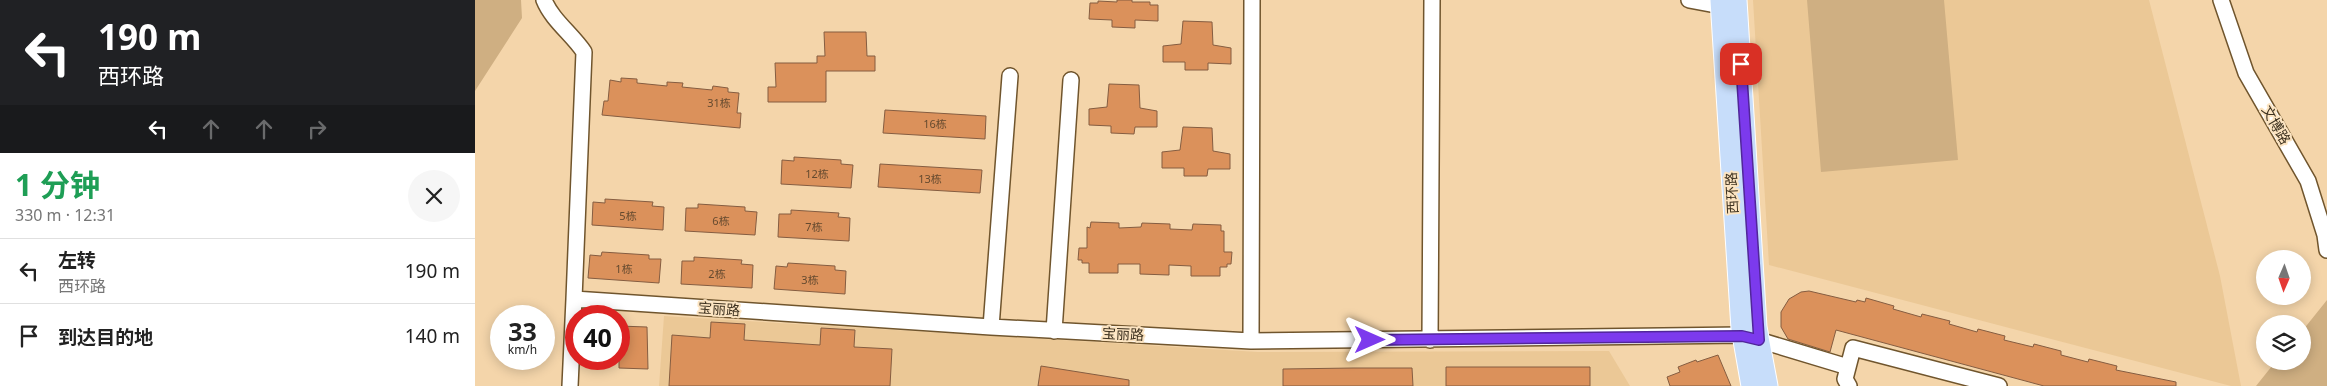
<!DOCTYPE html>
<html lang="zh">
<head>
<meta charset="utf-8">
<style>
  body { margin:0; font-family:"Noto Sans","Noto Sans SC",sans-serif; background:#f6f6f6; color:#222; height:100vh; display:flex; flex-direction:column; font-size:19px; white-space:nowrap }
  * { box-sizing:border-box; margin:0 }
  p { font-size:16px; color:#767676 }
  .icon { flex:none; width:28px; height:28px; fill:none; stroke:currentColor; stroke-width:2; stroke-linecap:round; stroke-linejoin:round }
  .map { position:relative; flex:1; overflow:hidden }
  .side { display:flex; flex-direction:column; background:#fff; width:475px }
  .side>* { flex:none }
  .hud { background:#202124; color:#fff; overflow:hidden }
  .needle { width:32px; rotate:182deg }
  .controls { position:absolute; left:1781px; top:250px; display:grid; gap:10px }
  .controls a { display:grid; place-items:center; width:55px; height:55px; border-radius:50%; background:#fff; box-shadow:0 2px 12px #0003; font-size:25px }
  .speed { position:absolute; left:15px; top:305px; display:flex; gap:10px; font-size:25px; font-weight:700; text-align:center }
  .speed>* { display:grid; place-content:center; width:65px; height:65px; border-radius:50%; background:#fff; box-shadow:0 2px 12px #0003; line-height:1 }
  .speed small { font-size:12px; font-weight:400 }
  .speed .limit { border:8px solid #d22; background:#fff; color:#111 }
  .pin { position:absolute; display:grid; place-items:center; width:42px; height:42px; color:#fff; margin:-21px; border-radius:10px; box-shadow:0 2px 8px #0006 }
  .me { position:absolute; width:55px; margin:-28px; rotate:90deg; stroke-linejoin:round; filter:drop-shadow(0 0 4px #0008) }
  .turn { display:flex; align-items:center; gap:18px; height:105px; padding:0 15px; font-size:22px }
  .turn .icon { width:65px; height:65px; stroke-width:2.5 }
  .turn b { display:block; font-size:35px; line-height:42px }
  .lanes { display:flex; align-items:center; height:48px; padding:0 15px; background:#0003; justify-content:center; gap:25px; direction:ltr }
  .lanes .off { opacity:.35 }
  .round { display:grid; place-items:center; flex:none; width:52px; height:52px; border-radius:26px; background:#f6f6f6 }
  .headline { display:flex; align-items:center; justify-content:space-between; height:85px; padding:0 15px }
  h1 { font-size:30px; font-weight:700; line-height:38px; color:#1e9e55 }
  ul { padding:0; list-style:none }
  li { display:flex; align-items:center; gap:15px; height:65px; padding:0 15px; border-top:1px solid #e0e0e0 }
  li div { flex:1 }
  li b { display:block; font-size:19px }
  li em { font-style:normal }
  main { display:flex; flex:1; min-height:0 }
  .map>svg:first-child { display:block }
</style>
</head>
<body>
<main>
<section class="side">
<div class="hud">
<div class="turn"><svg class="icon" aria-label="left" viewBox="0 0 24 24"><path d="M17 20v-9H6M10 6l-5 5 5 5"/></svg><div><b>190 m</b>西环路</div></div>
<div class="lanes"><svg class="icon" aria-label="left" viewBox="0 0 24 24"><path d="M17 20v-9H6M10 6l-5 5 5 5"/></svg><svg class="icon off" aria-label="ahead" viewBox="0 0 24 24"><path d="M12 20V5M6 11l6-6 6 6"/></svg><svg class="icon off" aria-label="ahead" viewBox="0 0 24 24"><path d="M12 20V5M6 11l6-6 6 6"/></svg><svg class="icon off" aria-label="right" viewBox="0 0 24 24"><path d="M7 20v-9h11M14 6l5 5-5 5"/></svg></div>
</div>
<div class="headline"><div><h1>1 分钟</h1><p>330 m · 12:31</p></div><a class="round"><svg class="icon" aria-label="close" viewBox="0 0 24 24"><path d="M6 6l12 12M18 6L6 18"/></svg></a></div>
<ul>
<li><svg class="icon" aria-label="left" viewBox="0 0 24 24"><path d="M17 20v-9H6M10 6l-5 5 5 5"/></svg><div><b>左转</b><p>西环路</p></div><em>190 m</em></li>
<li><svg class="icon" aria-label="arrive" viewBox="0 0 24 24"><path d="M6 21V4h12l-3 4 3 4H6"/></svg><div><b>到达目的地</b></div><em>140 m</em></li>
</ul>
</section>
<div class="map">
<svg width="1852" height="386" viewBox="0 0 1852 386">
  <rect width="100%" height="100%" fill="#f4d5aa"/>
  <path fill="#ebc896" d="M1278 0H1674L1745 276 1766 386H1756L1294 265Z
    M189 316 783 352 1134 351 1155 386H184Z"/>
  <path fill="#cfaf82" d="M0 0H46L47 18 0 91Z
    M1332 0H1469L1483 160 1346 172Z
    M1852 300V386H1781L1801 361H1828V330Z"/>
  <path fill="#db915b" stroke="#855d41" d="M642 0H657V2H675V5H683V21L660 20V28L637 27V20L614 19 615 3H623V1L642 2Z
    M708 21 737 22 738 45 756 48V64L733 63V70H710V62H688V46L706 44Z
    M349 32H391L392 56H400V71H351V102H293V87H301L300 63H342V56H350Z
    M146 78 162 79V83L192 86V82L208 83 207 87 237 90 238 86 253 88V92L264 93 262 113H266L265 128 127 115 129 101H133L135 80 146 82Z
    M634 84 664 85 665 108 682 111V127H660L659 134 636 133V126L614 125V109L632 107Z
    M410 110 511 116 510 139 408 133Z
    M708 127 737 128 738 151 755 154V169H733L732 176H709V168H687V152L705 150Z
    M319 157 366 160V164L378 165 376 188 306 184 307 160 319 161Z
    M405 164 507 170 505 193 403 187Z
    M130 199 178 202 177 206 189 207 188 230 117 225 118 202 130 203Z
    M223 204 270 207V211L282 212 280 235 210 231 211 208H223Z
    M316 210 364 213 363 217 375 218 374 241 303 237 304 214H316Z
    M616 222 644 223V228L666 227 667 223 695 224V229L717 230 718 224 746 225V231H749V252H757L756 264H752V267H745V276H716V266L694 265V275L665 274V264H643V273H614V263H607V260H603L604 248H612V227L615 228Z
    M127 252 174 255V259H186L184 283 113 278 115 255 126 256Z
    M219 257 267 260 266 264 278 265 277 288 206 284 207 261H219Z
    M313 263 360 266V270L371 271 370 294 299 289 301 266 312 267Z
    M1334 291 1381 302 1382 300 1390 302 1391 298 1419 306 1418 309 1446 317 1447 314 1475 321 1474 324 1502 332 1503 329 1530 336 1529 340 1558 347 1559 344 1586 351V355L1613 362 1614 359 1642 366 1641 370 1701 382V386H1569L1361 330 1355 352 1313 339 1306 327V312L1314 299 1326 292Z
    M236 322 270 324 269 340 345 345 346 328 380 330 379 347 417 349 415 386H194L197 335 235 338Z
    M144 326 172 327 173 369 144 368Z
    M1243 355 1256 386H1195L1192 377 1205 372 1203 367 1221 360 1222 362Z
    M566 366 654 380V386H563Z
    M971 367H1115V386H971Z
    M878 368H937L938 386H808V369Z"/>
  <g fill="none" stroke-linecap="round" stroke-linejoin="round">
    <g stroke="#70552d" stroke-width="18">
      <path id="minor" d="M69 0C77 20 97 34 109 52L99 299
        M1214 0 1246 6 1256 5
        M1746 0 1771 73 1833 181 1850 235 1852 250
        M516 327 535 76
        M579 331 596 80
        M955 340 957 0
        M776 341 777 0
        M95 386 99 299 516 327 776 341 1267 335 1373 367
        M1374 386 1370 379 1378 348 1524 386"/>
    </g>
    <g stroke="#fff" stroke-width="21">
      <path id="major" d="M1245 0 1266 329 1276 386
        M1262 0 1282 327 1293 386"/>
    </g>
    <use href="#minor" stroke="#fff" stroke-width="15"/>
    <use href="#major" stroke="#c7ddfa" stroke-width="19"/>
  </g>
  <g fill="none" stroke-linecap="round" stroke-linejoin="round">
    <g stroke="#51269a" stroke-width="12">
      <path id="route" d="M895 340 1267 336 1284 340 1266 64"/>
    </g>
    <use href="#route" stroke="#7c3aed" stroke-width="9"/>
  </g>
  <g text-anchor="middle" stroke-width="4" stroke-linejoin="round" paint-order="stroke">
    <g font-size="11" fill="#654a2f">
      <text x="244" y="107">31栋</text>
      <text x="460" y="128">16栋</text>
      <text x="342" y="178">12栋</text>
      <text x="455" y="183">13栋</text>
      <text x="153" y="220">5栋</text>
      <text x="246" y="225">6栋</text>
      <text x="339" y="231">7栋</text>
      <text x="149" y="273">1栋</text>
      <text x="242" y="278">2栋</text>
      <text x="335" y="284">3栋</text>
    </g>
    <g font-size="14" fill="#3e3220" stroke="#fce4c1">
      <text transform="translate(1801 125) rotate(60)" y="5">文博路</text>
      <text transform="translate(1257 193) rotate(-93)" y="5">西环路</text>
      <text transform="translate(244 309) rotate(4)" y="5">宝丽路</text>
      <text transform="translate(648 334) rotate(3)" y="5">宝丽路</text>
    </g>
  </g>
</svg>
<div class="controls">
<a><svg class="needle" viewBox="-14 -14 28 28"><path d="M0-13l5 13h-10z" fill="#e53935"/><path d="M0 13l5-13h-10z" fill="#767676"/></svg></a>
<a><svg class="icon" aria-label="layers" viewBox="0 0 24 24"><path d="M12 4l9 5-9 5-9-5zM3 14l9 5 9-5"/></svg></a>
</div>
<div class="speed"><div>33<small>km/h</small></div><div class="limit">40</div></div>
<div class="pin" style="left:1266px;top:64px;background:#d93025"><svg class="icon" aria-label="arrive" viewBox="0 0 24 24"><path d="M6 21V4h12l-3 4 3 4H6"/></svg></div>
<svg class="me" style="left:895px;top:340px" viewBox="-20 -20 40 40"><path d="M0-17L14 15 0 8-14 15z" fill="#7c3aed" stroke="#fff" stroke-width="4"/></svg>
</div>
</main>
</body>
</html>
